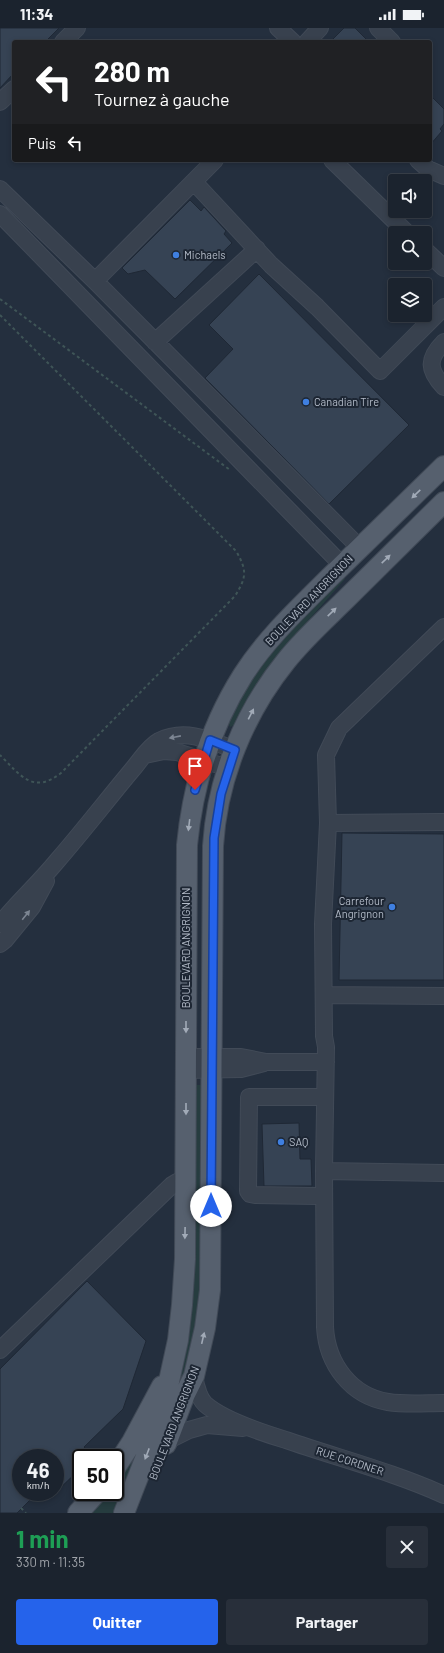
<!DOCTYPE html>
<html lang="fr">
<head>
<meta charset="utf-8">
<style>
  body { margin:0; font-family:Barlow,sans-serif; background:#282f3a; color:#f1f3f6; height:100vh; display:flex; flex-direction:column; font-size:15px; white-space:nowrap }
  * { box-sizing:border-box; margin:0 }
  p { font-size:13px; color:#a0a4aa }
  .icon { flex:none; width:22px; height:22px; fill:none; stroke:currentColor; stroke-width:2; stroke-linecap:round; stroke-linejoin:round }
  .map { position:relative; height:1485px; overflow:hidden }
  .drawer { display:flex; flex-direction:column; background:#1b232e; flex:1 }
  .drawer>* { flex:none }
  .top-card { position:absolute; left:12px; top:12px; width:420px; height:122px; border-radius:4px; box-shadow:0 2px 6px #0003,0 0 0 1px #39404a; background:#202124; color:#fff; overflow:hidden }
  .controls { position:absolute; left:388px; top:146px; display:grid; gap:8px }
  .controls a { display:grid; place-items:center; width:44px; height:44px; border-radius:4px; background:#1b232e; box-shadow:0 2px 6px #0003,0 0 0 1px #39404a; font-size:20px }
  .speed { position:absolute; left:12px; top:1421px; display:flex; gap:8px; font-size:20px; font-weight:700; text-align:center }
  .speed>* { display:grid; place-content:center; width:52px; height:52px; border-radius:50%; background:#1b232e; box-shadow:0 2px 6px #0003,0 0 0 1px #39404a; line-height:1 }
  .speed small { font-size:10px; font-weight:400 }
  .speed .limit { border:2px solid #111; border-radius:6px; background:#fff; color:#111 }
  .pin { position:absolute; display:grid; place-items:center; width:34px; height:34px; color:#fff; margin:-41px -17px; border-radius:50% 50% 50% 0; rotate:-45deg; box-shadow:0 0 4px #0007 }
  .pin .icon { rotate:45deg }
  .me { position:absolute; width:44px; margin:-22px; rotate:0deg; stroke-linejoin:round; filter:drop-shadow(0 0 3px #0008) }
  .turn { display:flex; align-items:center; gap:14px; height:84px; padding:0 16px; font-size:18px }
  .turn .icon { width:52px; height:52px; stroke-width:2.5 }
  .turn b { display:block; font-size:28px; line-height:34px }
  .then { display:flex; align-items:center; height:38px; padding:0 16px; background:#0003; gap:8px; font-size:15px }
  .round { display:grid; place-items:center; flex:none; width:42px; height:42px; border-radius:4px; background:#282f3a }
  .headline { display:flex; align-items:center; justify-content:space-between; height:68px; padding:0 16px }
  h1 { font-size:24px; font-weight:700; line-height:30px; color:#1e9e55 }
  .action { display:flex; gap:8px; margin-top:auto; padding:8px 16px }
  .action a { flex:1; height:46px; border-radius:4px; background:#2563eb; color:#fff; font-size:16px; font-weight:700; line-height:46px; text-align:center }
  .action a+a { background:#282f3a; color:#f1f3f6 }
  .status { display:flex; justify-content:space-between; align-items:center; height:28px; padding:0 20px; background:#1b232e; direction:ltr }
  .status svg { height:11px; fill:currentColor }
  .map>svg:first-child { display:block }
</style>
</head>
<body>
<div class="status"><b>11:34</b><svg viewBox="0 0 49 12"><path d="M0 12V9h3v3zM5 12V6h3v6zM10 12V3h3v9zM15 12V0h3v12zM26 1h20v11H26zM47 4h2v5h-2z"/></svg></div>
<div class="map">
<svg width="444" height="1485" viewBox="0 0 444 1485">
  <rect width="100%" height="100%" fill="#242f3e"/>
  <path fill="#263c3f" d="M344 550 345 551 276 629 257 657 234 697 230 699 228 694C242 667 257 641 276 618 296 594 321 572 344 550Z
    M195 1057H202L201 1255 196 1295 185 1346 174 1371 188 1308 194 1260Z
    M151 1388 117 1485H84L103 1464H115V1449Z"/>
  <path fill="#364354" stroke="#1f2835" d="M0 0H59L45 14H14V45L0 60Z
    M344 0H355L369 14H330Z
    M430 67 444 81V96L440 101 442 103 430 117Z
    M190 172 201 183 204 179 226 203 224 206 232 215 175 271 145 242 128 246 122 240Z
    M259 246 409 397 329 476 205 350 233 321 209 297Z
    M342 805 444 806V952H339Z
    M299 1095 300 1131H311L312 1158H264L262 1096Z
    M87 1253 146 1313 123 1381 84 1419 94 1430H81V1440L55 1465V1430H21V1464H38L17 1485H0V1341Z"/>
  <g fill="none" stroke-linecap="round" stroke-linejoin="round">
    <g stroke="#414a57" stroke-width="18">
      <path id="minor" d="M278 0 293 14
        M378 0 392 14
        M63 14 77 0
        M307 14 320 0
        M0 74 14 61
        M332 132 407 205
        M418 132 428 141 444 148
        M194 154 271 237 317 279 380 343 444 279
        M0 161 95 253 360 520
        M0 186 342 537
        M425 222 444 240
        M95 253 215 132
        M155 314 257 221
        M444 314C427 331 428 342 444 359
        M444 599 339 700 326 727 328 795 323 896 324 1008 326 1019 324 1143 325 1299C327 1336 351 1368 388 1374 406 1377 426 1375 444 1375
        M145 727 164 723 177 724 228 740
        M328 795 444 794
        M0 896C18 874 39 855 57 833 83 803 107 772 132 742 140 733 148 719 159 713 185 700 210 712 235 722
        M0 916 5 912 32 879 46 853
        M324 967 444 968
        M186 1029H241L266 1034H326
        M186 1042 241 1041 264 1035
        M324 1143 444 1145
        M324 1169 317 1168 255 1167 250 1166 248 1163 249 1069H325
        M0 1322 172 1157 177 1154 185 1152
        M194 1348C196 1358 198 1369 205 1376 223 1392 263 1405 286 1412 338 1430 393 1444 444 1467
        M167 1413 189 1402 207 1397 243 1400"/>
    </g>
    <g stroke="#414a57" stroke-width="22">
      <path id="major" d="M166 1416 185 1366 194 1348 205 1300 210 1262 213 818C217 751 244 685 286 633 305 609 328 589 349 568 381 536 412 506 444 474
        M115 1440 132 1414 162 1358
        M78 1485 97 1464
        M124 1485 161 1390 178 1312 182 1277 185 1231 187 817C193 756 210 699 243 647 266 611 297 582 327 552 366 514 405 476 444 438"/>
    </g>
    <path stroke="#3f5557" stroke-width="2" stroke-dasharray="3 3" stroke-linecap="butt" d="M46 13 47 14
      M0 271 230 442
      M0 287 236 523C247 542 247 549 235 568L61 745C33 767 20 747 0 727
      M21 1480 26 1485"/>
    <use href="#minor" stroke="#38414e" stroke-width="16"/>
    <use href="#major" stroke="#56606e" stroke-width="20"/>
  </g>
  <defs><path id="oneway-solid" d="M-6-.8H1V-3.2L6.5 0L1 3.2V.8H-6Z"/></defs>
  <g fill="#a1aab7">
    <use href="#oneway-solid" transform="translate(416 466) rotate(136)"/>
    <use href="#oneway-solid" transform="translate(386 531) rotate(-44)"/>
    <use href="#oneway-solid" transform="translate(332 584) rotate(-44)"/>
    <use href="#oneway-solid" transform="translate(251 686) rotate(-63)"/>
    <use href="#oneway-solid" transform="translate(189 797) rotate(97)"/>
    <use href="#oneway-solid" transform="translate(186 999) rotate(90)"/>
    <use href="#oneway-solid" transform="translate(186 1081) rotate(90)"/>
    <use href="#oneway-solid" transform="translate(185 1205) rotate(91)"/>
    <use href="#oneway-solid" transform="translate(203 1310) rotate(-77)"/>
    <use href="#oneway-solid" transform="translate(147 1426) rotate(111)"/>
  </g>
  <g fill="#7c8592">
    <use href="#oneway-solid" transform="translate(175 709) rotate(169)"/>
    <use href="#oneway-solid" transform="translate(26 887) rotate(-51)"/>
  </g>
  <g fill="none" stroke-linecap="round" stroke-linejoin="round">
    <g stroke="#184099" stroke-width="10">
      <path id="route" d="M195 762 210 712 235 722 221 766 214 810 211 1178"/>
    </g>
    <use href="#route" stroke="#2563eb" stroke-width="7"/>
  </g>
  <g fill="#3f7fe0" stroke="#1d2633" stroke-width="1.5">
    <circle cx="176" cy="227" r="4"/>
    <circle cx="306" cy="374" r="4"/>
    <circle cx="392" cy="879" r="4"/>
    <circle cx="281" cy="1114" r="4"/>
  </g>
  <g text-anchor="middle" stroke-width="4" stroke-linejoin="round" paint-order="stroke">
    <g font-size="11" fill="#b4bcc9" stroke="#1d2633" text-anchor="start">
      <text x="184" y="231">Michaels</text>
      <text x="314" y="378">Canadian Tire</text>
      <text x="384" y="877" text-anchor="end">Carrefour<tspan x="384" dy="13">Angrignon</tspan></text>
      <text x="289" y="1118">SAQ</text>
    </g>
    <g font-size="11" fill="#b4bcc9" stroke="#1d2633">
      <text transform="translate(309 572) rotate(-46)" y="4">BOULEVARD ANGRIGNON</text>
      <text transform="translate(186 920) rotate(-90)" y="4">BOULEVARD ANGRIGNON</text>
      <text transform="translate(174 1395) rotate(-69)" y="4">BOULEVARD ANGRIGNON</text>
      <text transform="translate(350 1433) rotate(18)" y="4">RUE CORDNER</text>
    </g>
  </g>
</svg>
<div class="controls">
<a><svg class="icon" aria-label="sound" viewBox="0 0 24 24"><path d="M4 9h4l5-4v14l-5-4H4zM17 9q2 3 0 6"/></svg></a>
<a><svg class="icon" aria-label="search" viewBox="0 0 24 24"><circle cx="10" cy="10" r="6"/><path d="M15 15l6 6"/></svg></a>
<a><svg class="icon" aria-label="layers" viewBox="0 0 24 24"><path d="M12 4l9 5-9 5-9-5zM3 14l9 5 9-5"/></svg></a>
</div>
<div class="speed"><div>46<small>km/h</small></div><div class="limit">50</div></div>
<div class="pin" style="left:195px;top:762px;background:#d93025"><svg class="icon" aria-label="arrive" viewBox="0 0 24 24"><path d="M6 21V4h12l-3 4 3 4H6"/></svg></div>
<svg class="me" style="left:211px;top:1178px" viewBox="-20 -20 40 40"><circle r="19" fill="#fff"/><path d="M0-13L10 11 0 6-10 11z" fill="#2563eb"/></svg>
<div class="top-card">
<div class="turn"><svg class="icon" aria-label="left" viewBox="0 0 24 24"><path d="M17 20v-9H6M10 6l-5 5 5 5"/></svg><div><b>280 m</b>Tournez à gauche</div></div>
<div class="then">Puis<svg class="icon" aria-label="left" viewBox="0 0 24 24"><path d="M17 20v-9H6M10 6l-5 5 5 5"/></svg></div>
</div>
</div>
<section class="drawer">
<div class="headline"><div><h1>1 min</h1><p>330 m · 11:35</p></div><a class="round"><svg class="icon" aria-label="close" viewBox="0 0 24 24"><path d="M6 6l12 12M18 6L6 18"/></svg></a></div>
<div class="action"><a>Quitter</a><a>Partager</a></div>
</section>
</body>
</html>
